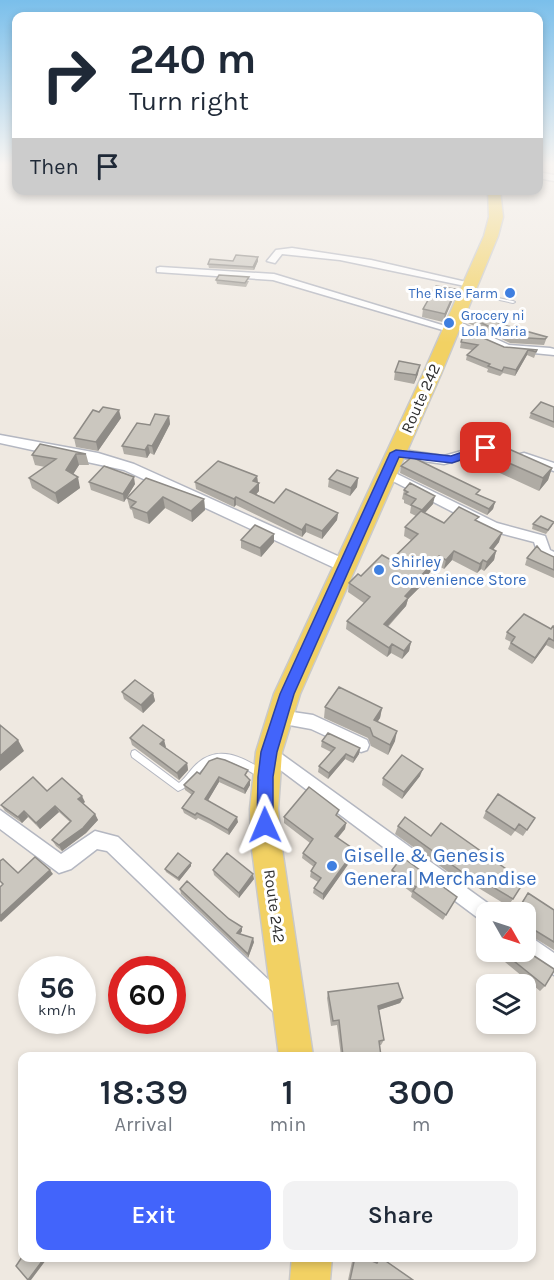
<!DOCTYPE html>
<html lang="en">
<head>
<meta charset="utf-8">
<style>
  body { margin:0; font-family:Karla,sans-serif; background:#f2f2f3; color:#1f2937; height:100vh; display:flex; flex-direction:column; font-size:22px; white-space:nowrap }
  * { box-sizing:border-box; margin:0 }
  p { font-size:20px; color:#747a83 }
  .icon { flex:none; width:33px; height:33px; fill:none; stroke:currentColor; stroke-width:2; stroke-linecap:round; stroke-linejoin:round }
  .map { position:relative; flex:1; overflow:hidden }
  .sheet { position:absolute; left:18px; top:1052px; width:518px; height:210px; display:flex; flex-direction:column; background:#fff; border-radius:12px; box-shadow:0 3px 9px #0003 }
  .sheet>* { flex:none }
  .hud { position:absolute; left:12px; top:12px; width:531px; height:183px; border-radius:12px; box-shadow:0 3px 9px #0003; background:#fff; color:#1f2937; overflow:hidden }
  .needle { width:39px; rotate:129deg }
  .fabs { position:absolute; left:476px; top:902px; display:grid; gap:12px }
  .fabs a { display:grid; place-items:center; width:60px; height:60px; border-radius:12px; background:#fff; box-shadow:0 3px 9px #0003; font-size:30px }
  .speed { position:absolute; left:18px; top:956px; display:flex; gap:12px; font-size:30px; font-weight:700; text-align:center }
  .speed>* { display:grid; place-content:center; width:78px; height:78px; border-radius:50%; background:#fff; box-shadow:0 3px 9px #0003; line-height:1 }
  .speed small { font-size:15px; font-weight:400 }
  .speed .limit { border:9px solid #d22; background:#fff; color:#111 }
  .pin { position:absolute; display:grid; place-items:center; width:51px; height:51px; color:#fff; margin:-26px; border-radius:12px; box-shadow:0 3px 9px #0006 }
  .me { position:absolute; width:66px; margin:-33px; rotate:359deg; stroke-linejoin:round; filter:drop-shadow(0 0 4px #0008) }
  .turn { display:flex; align-items:center; gap:21px; height:126px; padding:0 18px; font-size:27px }
  .turn .icon { width:78px; height:78px; stroke-width:2.5 }
  .turn b { display:block; font-size:42px; line-height:51px }
  .then { display:flex; align-items:center; height:57px; padding:0 18px; background:#0003; gap:12px; font-size:22px }
  .eta { display:flex; justify-content:space-evenly; align-items:center; height:102px; text-align:center }
  .eta b { font-size:36px; font-weight:600; line-height:42px }
  .button { display:flex; gap:12px; margin-top:auto; padding:12px 18px }
  .button a { flex:1; height:69px; border-radius:12px; background:#4264fb; color:#fff; font-size:24px; font-weight:600; line-height:69px; text-align:center }
  .button a+a { background:#f2f2f3; color:#1f2937 }
  .map>svg:first-child { display:block }
</style>
</head>
<body>
<div class="map">
<svg width="554" height="1280" viewBox="0 0 554 1280">
  <rect width="100%" height="100%" fill="#efe9e1"/>
  <g fill="none" stroke-linecap="round" stroke-linejoin="round">
    <g stroke="#b4b7c1" stroke-width="2">
      <path id="service" d="M465 291 513 301 515 302 513 303 467 293 465 292Z
        M135 750 179 783C187 777 191 768 199 762 221 744 245 759 265 771L266 774 265 777 262 778C240 768 220 747 199 773 192 782 188 787 178 791L132 757 131 754 132 751Z"/>
    </g>
    <g stroke="#b4b7c1" stroke-width="3">
      <path id="minor" d="M292 248 371 260 475 284 470 287 340 260 282 254 275 263 267 261 276 250Z
        M160 267 274 274 455 329 446 331 273 280 157 272V268Z
        M453 319 509 345 550 348 554 349V355L503 350 475 339 449 324 448 322Z
        M486 444H498L504 448 502 451 486 452 444 464 396 457 390 453 396 449 444 456Z
        M524 453 554 463V471L520 460V454Z
        M387 469 497 523 545 536 550 550 554 552V562L539 556 534 542 488 530 383 476 381 473Z
        M279 710 313 715 367 740 369 745 367 750 361 752 311 729 273 722 271 717 273 712Z
        M269 745 493 907 495 912H486V924L263 757 261 752 263 747Z
        M0 810 61 854 95 831 118 837 293 1003 296 1010 293 1017 286 1020 279 1017 107 851 97 849 71 869 59 873 0 829Z
        M525 933 554 953V975L519 951H525Z"/>
    </g>
    <g stroke="#b4b7c1" stroke-width="3">
      <path id="tertiary" d="M538 172 554 175V181L538 178Z
        M0 435 98 453 134 464 351 562 353 566 351 570H339L124 470 0 443Z"/>
    </g>
    <g stroke="#c9c9c9" stroke-width="3">
      <path id="primary" d="M488 190H500L503 217 498 236 441 374 300 694 282 752 278 809 281 842 313 1056H279L251 842 250 809 256 752 274 694 423 374 484 236 489 217Z
        M292 1257H332L330 1280H290Z"/>
    </g>
    <use href="#service" fill="#fff" fill-rule="evenodd"/>
    <use href="#minor" fill="#fff" fill-rule="evenodd"/>
    <use href="#tertiary" fill="#fff" fill-rule="evenodd"/>
    <use href="#primary" fill="#f2d163" fill-rule="evenodd"/>
  </g>
  <path fill="#afaba4" d="M258 257V261L254 270 209 268 208 264Z
    M216 280 249 281 246 287 217 284Z
    M456 289 454 297 443 322 422 317 423 309Z
    M469 317 504 326 547 337 544 345 510 343 468 323Z
    M461 342 504 347 537 350 534 358 527 355 515 376 503 373 500 376 487 372 488 369 466 360 467 355 472 350 460 348Z
    M395 372 418 374 414 384 394 380Z
    M554 407V428L529 418 531 413Z
    M99 412 121 418 98 451 76 447 74 438Z
    M169 416 170 424 154 455 150 453 147 458 124 454 122 446 150 425Z
    M479 450 552 468 548 480 539 491 476 462Z
    M86 454 89 465H79L73 474 80 488 58 504 32 488 29 478 45 467 35 465 32 455Z
    M401 466 479 495 495 502 493 509 487 515 400 473Z
    M257 476 259 491 256 494 274 503 338 513 337 520 322 539 306 532 302 537 236 505 234 507 196 489 195 482Z
    M146 478 204 499 205 510 192 522 165 508 149 524 134 518 132 510 130 509 127 498Z
    M358 478 357 487 350 496 328 487 329 479Z
    M89 482 135 484 124 502 91 490Z
    M404 490 433 504 425 513 444 523 477 521 499 542 493 550 496 551 494 560 484 571 481 569 477 573 452 560 444 569 437 565 420 583V587L408 599 406 606 388 627 411 642 409 651 402 659 391 653 387 657 346 629 347 621 364 603 348 592 349 583 391 560 411 540 404 536 405 527 416 516 410 513 411 506 404 503V500L402 499Z
    M533 524 552 526 546 534 532 529Z
    M274 534V542L261 557 241 548V540Z
    M541 551 554 557V578L525 565 527 558Z
    M554 626V649L546 645 532 664 508 649 511 642 505 639 507 632 551 629Z
    M122 692 153 693 155 701 143 713 124 699Z
    M325 707 382 708 380 718 377 722 395 741 388 755 371 746 368 738 324 718Z
    M130 738 164 740 165 748 187 763 188 770 179 780 132 745Z
    M322 741 360 748 359 754 353 763 345 759 328 779 318 772 319 766 331 752 321 747Z
    M200 774 248 776 247 777 250 785 245 794 219 782 208 800 238 822 229 835 210 824 198 818 196 820 184 813 182 808 192 795 185 790 184 785Z
    M420 776 402 799 382 785 383 778Z
    M47 791 85 802 83 803 95 814 98 820 86 833 62 851 56 846 52 840 70 822 59 812 40 829 28 817 22 823 5 811 1 805Z
    M486 811 535 818 523 836 515 831 511 836 483 818Z
    M339 816 346 823 345 829 338 838 354 856 323 900 313 893 314 888 318 882 310 877 311 871 314 867 302 858 303 853 310 843 284 823V817Z
    M398 826 431 836 505 878 513 899 508 906 467 881 465 884 395 834Z
    M191 866 179 881 166 872 165 869Z
    M213 870 254 879 239 898 214 875Z
    M392 870 457 897 443 920 411 897 412 893 390 876Z
    M180 889 242 931 240 934 254 942 248 958 181 894Z
    M528 893 554 910V950L528 934 527 944 525 946V928L531 918 525 914V912H522L517 909Z
    M511 951H525L545 986 540 991 505 962Z
    M328 992 403 998 400 1003 379 1010 384 1040 381 1045H379L381 1056H341L337 1025 331 1026 327 998Z
    M353 1257H362L375 1263 377 1257H380L413 1280H348Z"/>
  <path fill="#8e8b86" d="M258 257V261L254 270 253 267Z
    M456 289 454 297 443 322 445 314Z
    M528 350 527 355 515 376 516 370Z
    M420 365 418 374 414 384 416 375Z
    M119 410 121 418 98 451 96 442Z
    M169 416 170 424 154 455 152 446Z
    M148 445 150 453 147 458 145 450Z
    M76 454 79 465 69 481 66 470Z
    M552 468 548 480 539 491 543 478Z
    M257 476 258 484 253 481Z
    M78 477 80 488 58 504 55 493Z
    M134 477 135 484 124 502 123 494Z
    M358 478 357 487 350 496 351 488Z
    M259 483V491L251 500 250 492Z
    M435 496 433 504 420 518 422 510Z
    M163 497 165 508 149 524 147 513Z
    M236 497V505L234 507V499Z
    M204 499 205 510 192 522 191 511Z
    M495 502 493 509 487 515 489 509Z
    M338 513 337 520 322 539V531Z
    M306 524V532L302 537V530Z
    M502 533 499 542 487 557 490 548Z
    M274 534V542L261 557 260 548Z
    M454 551 452 560 444 569 446 560Z
    M496 551 494 560 484 571 487 562Z
    M439 556 437 565 420 583V587L408 599 406 606 382 632 384 624 405 596 420 577Z
    M483 560 481 569 477 573 480 564Z
    M549 638 546 645 532 664 535 658Z
    M411 642 409 651 402 659 404 651Z
    M392 644 391 653 387 657 389 648Z
    M153 693 155 701 143 713 141 705Z
    M382 708 380 718 372 730 374 720Z
    M397 731 395 741 388 755 390 745Z
    M18 740 24 751 0 771V756Z
    M164 740 166 747 162 751 160 744Z
    M360 748 359 754 353 763 354 758Z
    M346 754 345 759 328 779 329 773Z
    M187 763 188 770 179 780 177 773Z
    M423 769 420 776 402 799 404 792Z
    M219 777V782L206 804 205 799Z
    M250 780V785L245 794 244 789Z
    M82 796 85 802 81 805 78 799Z
    M55 806 59 812 40 829 36 823Z
    M24 811 28 817 22 823 18 817Z
    M95 814 98 820 86 833 62 851 59 845Z
    M237 817 238 822 229 835 228 830Z
    M346 823 345 829 334 842 335 836Z
    M355 850 354 856 323 900V894Z
    M191 863V866L179 881 178 878Z
    M50 870 53 874 1 922 0 921V916Z
    M253 874 254 879 239 898V893Z
    M242 927V931L238 937 237 933Z
    M253 938 254 942 248 958V954Z
    M403 998 400 1003 376 1011 378 1006Z
    M40 1257H43L46 1260 31 1280H28Z"/>
  <path fill="#cbc7bf" stroke="#8e8b86" stroke-width="1.5" d="M236 255 258 257 253 267 208 264 210 259 233 261Z
    M219 275 249 277 245 283 216 280Z
    M436 286 456 289 445 314 423 309Z
    M469 317 505 324 504 325 547 337 545 339 511 337Z
    M465 330 504 347 537 350 536 352 528 350 516 370 504 367 502 371 488 366 490 364 467 355 478 345 461 342Z
    M399 361 420 365 416 375 395 372Z
    M541 402 554 407V422L531 413Z
    M103 407 119 410 96 442 74 438 93 410 99 412Z
    M155 414 169 416 152 446 148 445 145 450 122 446 137 423 150 425Z
    M493 442 552 468 543 478 479 450Z
    M40 444 86 454H76L66 470 78 477 55 493 29 478 56 459 32 455Z
    M412 457 480 490 476 494 495 502 489 509 401 466Z
    M218 461 257 476 253 481 259 483 250 492 274 503 286 489 338 513 322 531 306 524 302 530 236 497 234 499 195 482Z
    M104 466 134 477 123 494 89 482Z
    M337 470 358 478 351 488 329 479Z
    M146 478 204 499 191 511 163 497 147 513 131 507 136 502 127 498Z
    M410 483 435 496 422 510 411 505 416 499 405 494 408 492 404 490Z
    M459 507 479 517 475 520 502 533 490 548 496 551 487 562 483 560 480 564 454 551 446 560 439 556 420 577 422 578 405 596 408 598 384 624 411 642 404 651 392 644 389 648 347 621 370 597 349 583 358 574 361 576 382 555 391 560 418 534 405 527 421 511 444 523Z
    M541 516 554 522 548 530 533 524Z
    M255 525 274 534 260 548 241 540Z
    M537 546 541 551 554 557V570L527 558Z
    M524 614 551 629 553 626H554V641L549 638 535 658 511 643 515 637 507 632Z
    M135 680 153 693 141 705 122 692Z
    M339 687 382 708 374 720 397 731 390 745 373 736 370 728 325 707Z
    M0 725 18 740 0 756Z
    M143 725 164 740 160 744 187 763 177 773 130 738Z
    M328 733 360 748 354 758 346 754 329 773 319 766 335 748 322 741Z
    M402 755 423 769 404 792 383 778Z
    M217 758 225 760 248 770 245 775 250 780 244 789 219 777 205 799 237 817 228 830 209 819 197 813 195 815 182 808 194 792 184 785 197 772 200 774 209 761Z
    M33 777 47 791 62 778 82 796 78 799 95 814 83 828 59 845 52 840 71 821 55 806 36 823 24 811 18 817 1 805Z
    M309 787 339 810 336 815 346 823 335 836 355 850 323 894 314 888 321 878 311 871 316 863 303 853 313 839 284 817Z
    M498 794 535 818 527 830 519 824 515 830 486 811Z
    M405 817 431 836 441 823 509 871 505 878 520 888 513 899 471 874 469 877 398 826Z
    M178 853 191 863 178 878 165 869Z
    M227 853 253 874 239 893 213 870Z
    M35 857 50 870 0 916V887L3 884 0 881V861L3 859 18 873Z
    M402 857 457 897 446 915 413 891 416 887 392 870Z
    M187 881 229 919 242 927 237 933 253 938 248 954 180 889Z
    M528 893 554 910V942L528 926 527 944H525V930L535 912 522 903Z
    M525 950 554 969V971L545 986 509 957 513 951H525Z
    M398 983 403 998 378 1006 384 1040 379 1041 381 1056H343L339 1020 333 1021 328 992Z
    M22 1257H40L43 1260 28 1280 16 1266Z
    M355 1257H362L377 1263 380 1257 413 1280H350Z"/>
  <linearGradient id="sky" x2="0" y2="1"><stop stop-color="#7abfeb"/><stop offset="0.48" stop-color="#f8f5f2"/><stop offset="1" stop-color="#f8f5f2" stop-opacity="0"/></linearGradient>
  <rect width="554" height="343" fill="url(#sky)"/>
  <path fill="#4264fb" stroke="#2b41a3" stroke-width="1.5" d="M486 444 490 445V450L452 463 399 457 294 694 277 752 273 777V825L271 831 265 833 259 831 257 825 258 777 261 752 280 694 390 453 396 450 451 456Z"/>
  <g fill="#3f7fe0" stroke="#fff" stroke-width="2">
    <circle cx="510" cy="293" r="6"/>
    <circle cx="449" cy="323" r="6"/>
    <circle cx="379" cy="570" r="6"/>
    <circle cx="332" cy="866" r="6"/>
  </g>
  <g text-anchor="middle" stroke-width="6" stroke-linejoin="round" paint-order="stroke">
    <g font-size="14" fill="#366cbe" stroke="#fff" text-anchor="end">
      <text x="498" y="298">The Rise Farm</text>
      <text x="461" y="320" text-anchor="start">Grocery ni<tspan x="461" dy="16">Lola Maria</tspan></text>
    </g>
    <g font-size="16" fill="#2e2e2e" stroke="#fff">
      <text transform="translate(420 398) rotate(-66)" y="6">Route 242</text>
      <text transform="translate(275 906) rotate(82)" y="6">Route 242</text>
    </g>
    <g font-size="16" fill="#366cbe" stroke="#fff" text-anchor="start">
      <text x="391" y="567">Shirley<tspan x="391" dy="18">Convenience Store</tspan></text>
    </g>
    <g font-size="20" fill="#366cbe" stroke="#fff" text-anchor="start">
      <text x="344" y="862">Giselle &amp; Genesis<tspan x="344" dy="23">General Merchandise</tspan></text>
    </g>
  </g>
</svg>
<div class="fabs">
<a><svg class="needle" viewBox="-14 -14 28 28"><path d="M0-13l5 13h-10z" fill="#e53935"/><path d="M0 13l5-13h-10z" fill="#747a83"/></svg></a>
<a><svg class="icon" aria-label="layers" viewBox="0 0 24 24"><path d="M12 4l9 5-9 5-9-5zM3 14l9 5 9-5"/></svg></a>
</div>
<div class="speed"><div>56<small>km/h</small></div><div class="limit">60</div></div>
<div class="pin" style="left:486px;top:448px;background:#d93025"><svg class="icon" aria-label="arrive" viewBox="0 0 24 24"><path d="M6 21V4h12l-3 4 3 4H6"/></svg></div>
<svg class="me" style="left:265px;top:825px" viewBox="-20 -20 40 40"><path d="M0-17L14 15 0 8-14 15z" fill="#4264fb" stroke="#fff" stroke-width="4"/></svg>
<div class="hud">
<div class="turn"><svg class="icon" aria-label="right" viewBox="0 0 24 24"><path d="M7 20v-9h11M14 6l5 5-5 5"/></svg><div><b>240 m</b>Turn right</div></div>
<div class="then">Then<svg class="icon" aria-label="arrive" viewBox="0 0 24 24"><path d="M6 21V4h12l-3 4 3 4H6"/></svg></div>
</div>
<section class="sheet">
<div class="eta">
<div><b>18:39</b><p>Arrival</p></div>
<div><b>1</b><p>min</p></div>
<div><b>300</b><p>m</p></div>
</div>
<div class="button"><a>Exit</a><a>Share</a></div>
</section>
</div>
</body>
</html>
